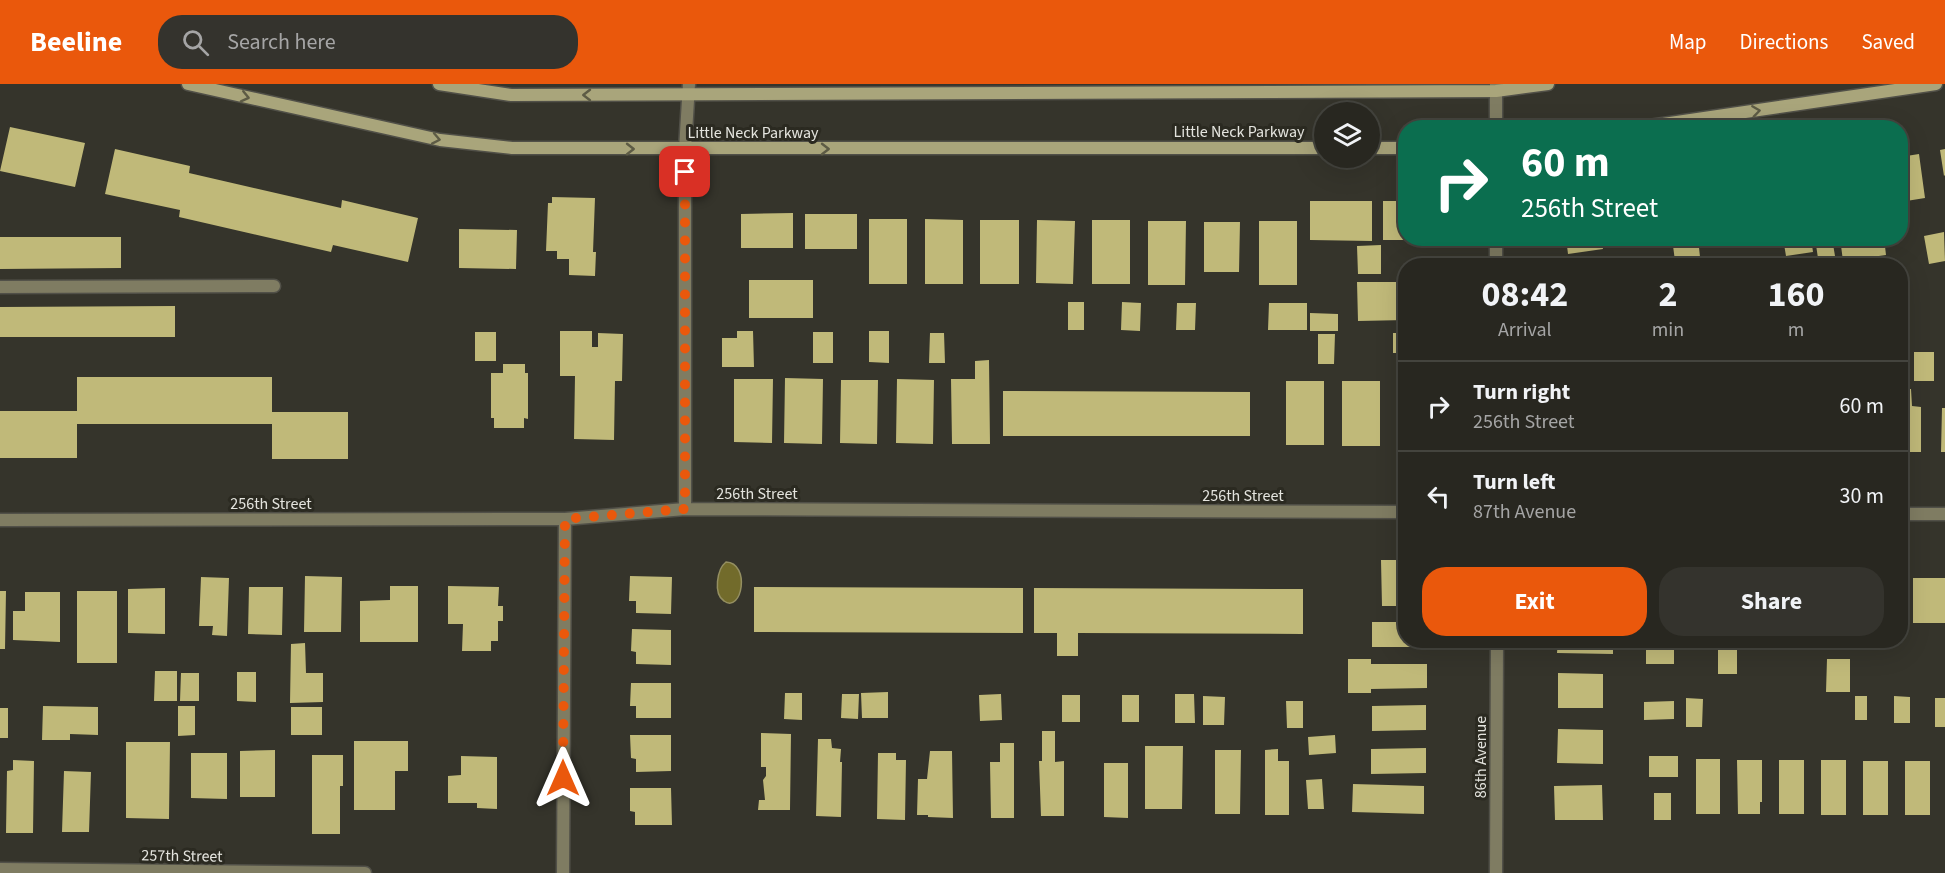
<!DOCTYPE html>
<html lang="en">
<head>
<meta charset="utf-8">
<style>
  body { margin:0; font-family:"Source Sans 3",sans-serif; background:#34332d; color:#f1f3f6; height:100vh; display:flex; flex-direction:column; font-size:22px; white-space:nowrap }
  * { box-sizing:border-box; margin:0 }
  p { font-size:20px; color:#a5a5a5 }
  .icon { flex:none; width:33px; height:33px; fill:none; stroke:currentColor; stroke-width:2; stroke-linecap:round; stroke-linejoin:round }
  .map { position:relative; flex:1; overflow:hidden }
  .drawer { position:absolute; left:1398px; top:174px; width:510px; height:390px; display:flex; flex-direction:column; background:#282720; border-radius:24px; box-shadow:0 6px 24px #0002,0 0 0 2px #44443e }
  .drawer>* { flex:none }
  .hud { position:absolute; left:1398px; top:36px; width:510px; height:126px; border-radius:24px; box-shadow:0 6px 24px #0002,0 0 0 2px #44443e; background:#0b6e4f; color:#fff; overflow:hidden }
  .controls { position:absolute; left:1314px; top:18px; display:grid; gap:12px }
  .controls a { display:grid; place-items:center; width:66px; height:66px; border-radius:50%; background:#282720; box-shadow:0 6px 24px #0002,0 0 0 2px #44443e; font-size:30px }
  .pin { position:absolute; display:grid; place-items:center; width:51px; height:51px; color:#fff; margin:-26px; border-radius:12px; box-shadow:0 3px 9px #0006 }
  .me { position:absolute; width:66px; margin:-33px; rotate:0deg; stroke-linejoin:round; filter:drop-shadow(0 0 4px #0008) }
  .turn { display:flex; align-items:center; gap:21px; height:126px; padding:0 24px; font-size:27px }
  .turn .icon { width:78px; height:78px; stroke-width:2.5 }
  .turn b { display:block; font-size:42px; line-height:51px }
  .eta { display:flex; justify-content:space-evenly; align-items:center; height:102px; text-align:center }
  .eta b { font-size:36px; font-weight:700; line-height:42px }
  .action { display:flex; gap:12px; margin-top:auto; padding:12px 24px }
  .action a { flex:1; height:69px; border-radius:24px; background:#ea580c; color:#fff; font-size:24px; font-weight:700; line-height:69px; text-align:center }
  .action a+a { background:#34332d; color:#f1f3f6 }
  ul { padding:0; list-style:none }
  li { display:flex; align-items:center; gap:18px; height:90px; padding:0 24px; border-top:2px solid #44443e }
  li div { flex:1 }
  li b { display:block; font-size:22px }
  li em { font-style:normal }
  header { display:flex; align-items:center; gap:36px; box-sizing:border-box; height:84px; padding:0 30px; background:#ea580c; color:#fff }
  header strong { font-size:28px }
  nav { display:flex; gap:33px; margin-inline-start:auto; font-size:21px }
  .search { width:420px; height:54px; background:#34332d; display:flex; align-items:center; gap:15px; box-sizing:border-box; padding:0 21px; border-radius:24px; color:#a5a5a5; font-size:22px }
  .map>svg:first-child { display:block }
</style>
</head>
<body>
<header>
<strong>Beeline</strong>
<div class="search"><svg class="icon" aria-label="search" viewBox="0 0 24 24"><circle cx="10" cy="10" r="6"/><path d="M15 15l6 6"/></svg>Search here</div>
<nav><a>Map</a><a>Directions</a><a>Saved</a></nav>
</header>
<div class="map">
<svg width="1945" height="789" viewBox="0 0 1945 789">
  <rect width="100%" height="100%" fill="#35342b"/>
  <path fill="#726b2b" stroke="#948f61" stroke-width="1.5" d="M726 478C751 479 742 530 724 517 713 510 717 485 726 478Z"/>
  <path fill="#c0b979" d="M10 43 85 59 75 103 0 87Z
    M115 65 190 82 189 89 341 124 342 116 418 134 408 178 333 161 331 168 179 133 180 126 105 110Z
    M1945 65V91L1944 92 1940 66Z
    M1919 70 1925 114 1900 118V73Z
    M552 113 595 114 593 168H596L595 192 569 191V175H557V167H546L548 119H552Z
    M1310 117H1372V157L1310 156Z
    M1383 117H1406V156H1383Z
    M793 129V164H741V130Z
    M805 130H857V165H805Z
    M869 135H907V200H869Z
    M925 135 963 136V200H925Z
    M980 136H1019V200H980Z
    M1037 136 1075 137 1073 200 1036 199Z
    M1092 136H1130V200H1092Z
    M1148 137H1186L1185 201H1148Z
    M1259 137H1297V201H1259Z
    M1204 138H1240L1239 188H1204Z
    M459 145 517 146 516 185 459 184Z
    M1944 148 1945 177 1929 180 1924 152Z
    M0 153H121V184L0 185Z
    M1566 154H1601L1603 165 1568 170Z
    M1615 154H1650V157L1616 163Z
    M1672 154H1698L1700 173 1675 177Z
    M1783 154H1811L1813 168 1786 172Z
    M1815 154H1832L1836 178 1819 181Z
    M1840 154H1884L1886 171 1843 177Z
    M1381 161V190H1358L1357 162Z
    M749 196H813V234H749Z
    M1357 198H1406V236L1358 237Z
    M1068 218H1084V246H1068Z
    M1122 218 1141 219 1140 247 1121 246Z
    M1177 219H1196L1195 246H1176Z
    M1269 219H1307V246H1268Z
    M175 222V253H0V223Z
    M1310 229 1338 230V247H1310Z
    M560 247H592V263H598V249L623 250 622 297H615L614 356 574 355 575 292H560Z
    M737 247H753L754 283H722V254H737Z
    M869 247H889V279L869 278Z
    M475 248H496V277H475Z
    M813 248H833V279H813Z
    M930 249H944L945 279H929Z
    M1393 249H1406V269H1393Z
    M1318 250H1335L1334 280H1318Z
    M1914 268H1934V297H1914Z
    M989 276 990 360H952L951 295H975V277Z
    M503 280H525V289H528V335L524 334V344H494V334H491V289H503Z
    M77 293H272V328H348V375H272V340H77V374H0V327H77Z
    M785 294 823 295 822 360 784 359Z
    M734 295H773L772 359 734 358Z
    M897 295 934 296 933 360 896 359Z
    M841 296H878L877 360 840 359Z
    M1286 297H1324V361H1286Z
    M1342 297H1380V362H1342Z
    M1398 298H1406V362H1398Z
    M1900 305H1911L1912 322 1921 323V368H1900Z
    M1003 307 1250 308V352H1003Z
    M1942 324H1945V368H1941Z
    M1381 476H1406V522H1382Z
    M305 492 342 493 341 548H304Z
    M630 492 672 493 671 530 636 529V517H629Z
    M201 493 229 494 227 552 212 551 213 542H199Z
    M1913 494H1945V539H1913Z
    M390 502H418V558H360V517L390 516Z
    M448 502 499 503 498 522H503V537H498V557H491V567H462L463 540H448Z
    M249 503H283L282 551 248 550Z
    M754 503 1023 504V549L754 548Z
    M165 504V550L128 549V505Z
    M1034 504 1303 505V550L1078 549V572H1057V549H1034Z
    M0 507H6L5 565H0Z
    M77 507H117V579H77Z
    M25 508H60V558L13 556V527H25Z
    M1900 508H1905V536H1900Z
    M1372 538H1406V556H1426V563H1372Z
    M632 545 671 546V581L636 580V568L631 567Z
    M1558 556H1613V570L1557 569Z
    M1802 556H1835V560H1802Z
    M305 559 306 589H323V618L290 619 291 560Z
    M1646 560 1674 561V580H1646Z
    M1718 560H1737V590H1718Z
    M1348 575H1371V580H1427V604L1371 605V609H1348Z
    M1827 575H1850V608H1826Z
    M155 587H177V617H154Z
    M237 588H256V618L237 617Z
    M181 589H199V617H180Z
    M1558 589 1603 590V624H1558Z
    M631 599H671V634H636V622H630Z
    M888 608V634H862L861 609Z
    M785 609H802V636L784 635Z
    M842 610H859L858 635 841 634Z
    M1001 610 1002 636 980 637 979 611Z
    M1175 610H1194L1195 639H1175Z
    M1062 611H1080V638H1062Z
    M1122 611H1139V638H1122Z
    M1203 612 1225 613 1224 641H1203Z
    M1855 612H1867V636H1855Z
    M1894 612 1910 613V639H1894Z
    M1686 614 1703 615 1702 643H1686Z
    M1935 614H1945V643H1935Z
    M1286 617H1303V644H1287Z
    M1674 617V635L1644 636V618Z
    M1426 621V646L1372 647V622Z
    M43 622 98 623V651L70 650V656H42Z
    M178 622H195V651L178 652Z
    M291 623H322V651H291Z
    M0 624H8V654H0Z
    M1558 645 1603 646V680L1557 679Z
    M1042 647H1055V678L1064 677V732H1041L1039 677H1042Z
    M761 649 791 650 790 726H758L759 716H765L763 696 766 692V683H761Z
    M630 651H671V687L636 688V675L631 674Z
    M1335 651 1336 669 1309 671 1308 653Z
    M818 655H831L832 664 841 665 840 678H842L841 733 816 732Z
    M354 657H408V687H395V726H354Z
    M126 658H170L169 735 126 734Z
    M1000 659H1014V734H991L990 678H1000Z
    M1145 662H1183L1182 725H1145Z
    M1426 664V689L1371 690V665Z
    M1278 665V677H1289V731H1265V666Z
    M275 666V713H240V667Z
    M1215 666H1241L1240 730H1215Z
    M930 667H952L953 734 928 733V731H917L918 695H927Z
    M191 669H227V715L191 714Z
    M878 669H896V676H906L905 736 877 735Z
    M312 671H343V702H340V750H312Z
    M461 672 497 673V725L477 724V719H448V692L461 691Z
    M1649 672H1678V693H1649Z
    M1696 675H1720V730H1696Z
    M13 676 34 677 33 749H6L7 687 13 686Z
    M1737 676H1762V718H1760V730H1738Z
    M1779 676H1804V730H1779Z
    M1821 676H1846V731H1821Z
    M1863 677H1888V731H1863Z
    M1905 677H1930V731H1905Z
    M1104 679H1128V734L1104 733Z
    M64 687 91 688 89 748H62Z
    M1322 695 1324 725H1308L1306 696Z
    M1353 700 1424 702V730L1352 728Z
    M1602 701 1603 736H1555L1554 702Z
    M630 704H671L672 741H635V728L630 727Z
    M1654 709H1671V736H1654Z"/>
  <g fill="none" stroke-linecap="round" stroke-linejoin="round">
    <g stroke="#515048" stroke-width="15">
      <path id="lane" d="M0 203 274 202"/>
    </g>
    <g stroke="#515048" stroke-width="15">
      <path id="street" d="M1496 44V0
        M1496 154V182
        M685 425V65L689 0
        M1900 430H1945
        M0 436 565 435 685 425 1406 428
        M0 785 365 789
        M563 789 565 435
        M1496 789 1497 556"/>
    </g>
    <g stroke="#515048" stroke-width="15">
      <path id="secondary" d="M188 0 440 56 512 64H1324
        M439 0 511 11 1496 7 1548 0
        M1636 44 1936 0
        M1370 64H1406"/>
    </g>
    <use href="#lane" stroke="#7f7c62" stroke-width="12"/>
    <use href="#street" stroke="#7f7c62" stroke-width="12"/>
    <use href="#secondary" stroke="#a9a57b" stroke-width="12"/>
  </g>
  <defs><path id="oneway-chevron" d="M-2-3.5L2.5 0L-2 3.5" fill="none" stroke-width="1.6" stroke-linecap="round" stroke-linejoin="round" transform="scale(1.5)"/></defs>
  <g stroke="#5d5b45">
    <use href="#oneway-chevron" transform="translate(587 11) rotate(180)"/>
    <use href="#oneway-chevron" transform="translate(245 13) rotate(13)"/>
    <use href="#oneway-chevron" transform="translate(1756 27) rotate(-8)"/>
    <use href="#oneway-chevron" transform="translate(436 55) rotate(11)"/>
    <use href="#oneway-chevron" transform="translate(630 65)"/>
    <use href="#oneway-chevron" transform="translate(825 65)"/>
  </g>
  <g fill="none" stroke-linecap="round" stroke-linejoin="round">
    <path stroke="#ea580c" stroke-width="10" stroke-dasharray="0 18" d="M563 694 565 435 685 425V88"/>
  </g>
  <g text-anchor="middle" stroke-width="6" stroke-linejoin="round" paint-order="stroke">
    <g font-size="16" fill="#e4e4de" stroke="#2b2a21">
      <text x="1239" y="53">Little Neck Parkway</text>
      <text x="753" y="54">Little Neck Parkway</text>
      <text x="757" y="415">256th Street</text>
      <text x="1243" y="417">256th Street</text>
      <text x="271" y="425">256th Street</text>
      <text transform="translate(1480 673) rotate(-90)" y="6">86th Avenue</text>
      <text transform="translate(182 771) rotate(1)" y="6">257th Street</text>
    </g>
  </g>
</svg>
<div class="controls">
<a><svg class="icon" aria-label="layers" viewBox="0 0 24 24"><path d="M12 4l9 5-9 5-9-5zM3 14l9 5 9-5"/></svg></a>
</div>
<div class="pin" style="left:685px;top:88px;background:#d93025"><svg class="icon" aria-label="arrive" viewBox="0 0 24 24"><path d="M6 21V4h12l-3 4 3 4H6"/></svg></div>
<svg class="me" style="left:563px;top:694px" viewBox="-20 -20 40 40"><path d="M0-17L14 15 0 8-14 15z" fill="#ea580c" stroke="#fff" stroke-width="4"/></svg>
<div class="hud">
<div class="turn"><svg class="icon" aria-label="right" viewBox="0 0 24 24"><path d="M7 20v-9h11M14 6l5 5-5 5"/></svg><div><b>60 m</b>256th Street</div></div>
</div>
<section class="drawer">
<div class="eta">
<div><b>08:42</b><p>Arrival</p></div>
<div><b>2</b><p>min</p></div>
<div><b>160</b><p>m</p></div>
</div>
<ul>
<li><svg class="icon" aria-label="right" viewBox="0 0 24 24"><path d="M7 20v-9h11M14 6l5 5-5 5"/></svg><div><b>Turn right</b><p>256th Street</p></div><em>60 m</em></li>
<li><svg class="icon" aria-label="left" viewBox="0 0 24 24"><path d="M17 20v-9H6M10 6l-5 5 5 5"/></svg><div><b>Turn left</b><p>87th Avenue</p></div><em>30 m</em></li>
</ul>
<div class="action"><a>Exit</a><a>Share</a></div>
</section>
</div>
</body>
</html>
